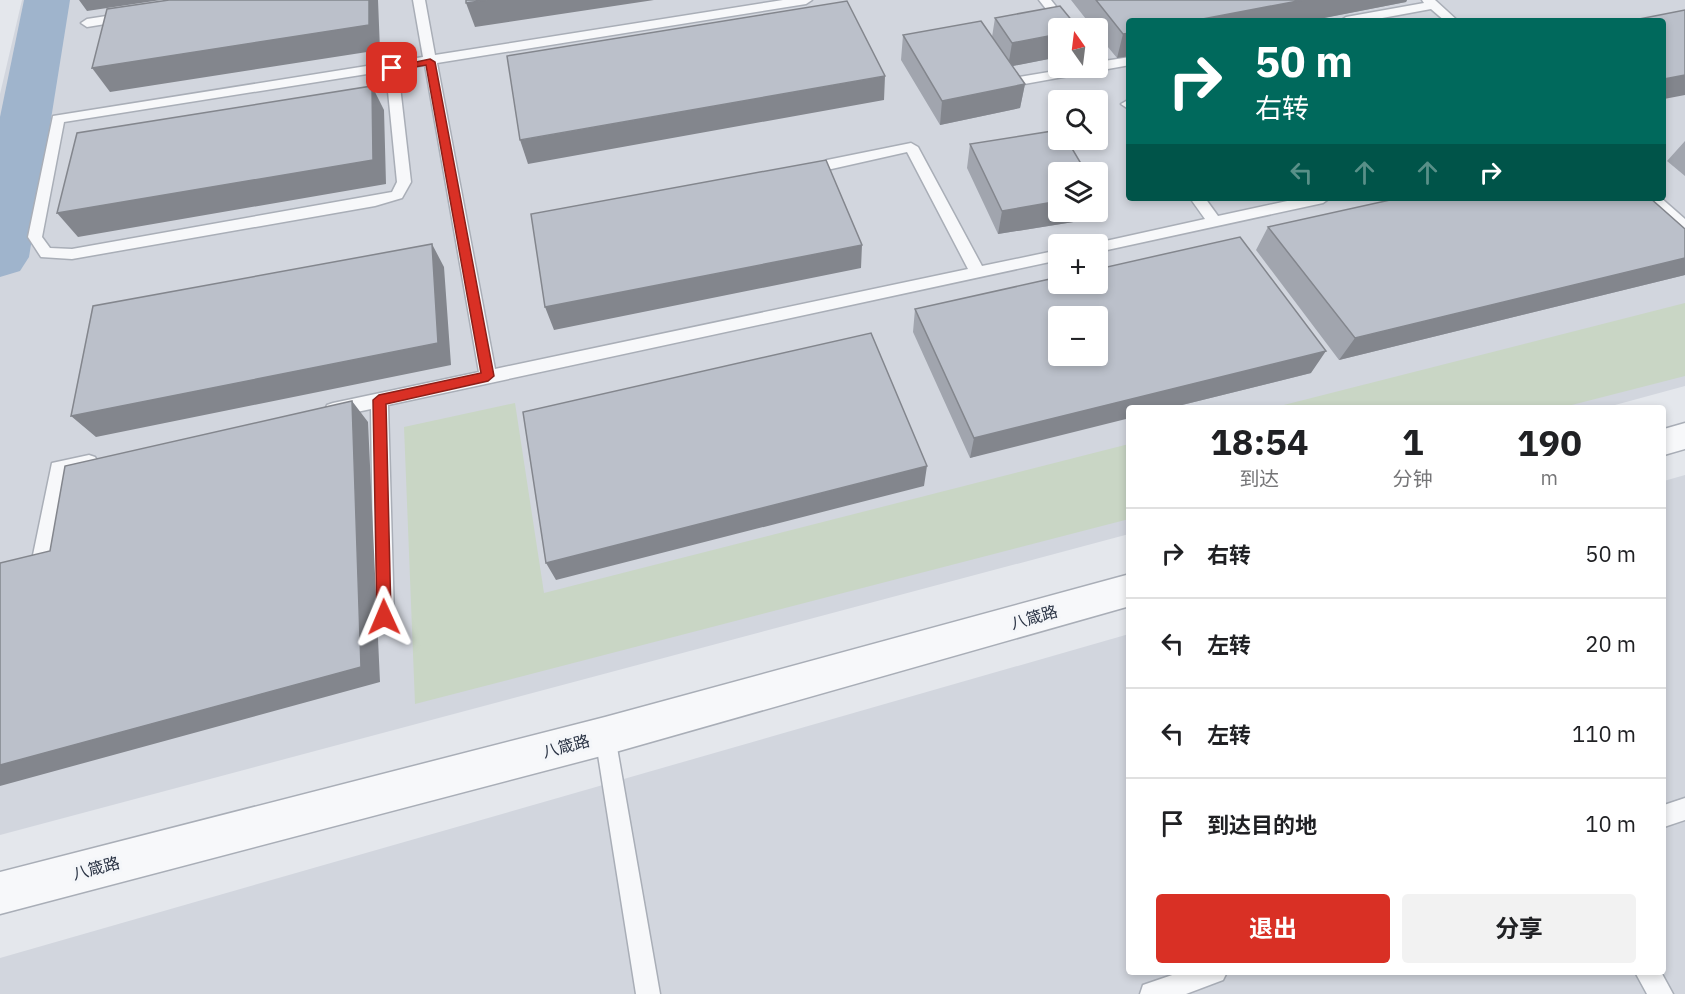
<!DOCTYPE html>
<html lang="zh">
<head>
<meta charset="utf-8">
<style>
  body { margin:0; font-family:"IBM Plex Sans","Noto Sans SC",sans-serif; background:#f2f2f2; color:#202124; height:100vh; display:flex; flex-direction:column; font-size:22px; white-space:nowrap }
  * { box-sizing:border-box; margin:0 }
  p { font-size:20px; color:#757577 }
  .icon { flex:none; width:33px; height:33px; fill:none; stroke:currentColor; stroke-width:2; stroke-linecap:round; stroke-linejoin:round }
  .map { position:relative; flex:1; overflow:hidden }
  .details { position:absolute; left:1126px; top:405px; width:540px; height:570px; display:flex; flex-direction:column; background:#fff; border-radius:6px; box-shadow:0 3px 9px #0003 }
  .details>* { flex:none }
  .guide { position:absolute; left:1126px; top:18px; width:540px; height:183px; border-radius:6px; box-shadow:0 3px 9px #0003; background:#00695c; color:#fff; overflow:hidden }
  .needle { width:39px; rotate:346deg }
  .fabs { position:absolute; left:1048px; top:18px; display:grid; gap:12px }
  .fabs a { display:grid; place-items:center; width:60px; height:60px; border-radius:6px; background:#fff; box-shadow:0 3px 9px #0003; font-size:30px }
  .pin { position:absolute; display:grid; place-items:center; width:51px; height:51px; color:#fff; margin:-26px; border-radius:12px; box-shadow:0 3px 9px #0006 }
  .me { position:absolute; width:66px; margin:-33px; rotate:359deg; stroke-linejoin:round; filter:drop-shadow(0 0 4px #0008) }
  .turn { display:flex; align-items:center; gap:21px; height:126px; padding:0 30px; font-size:27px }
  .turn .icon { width:78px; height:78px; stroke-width:2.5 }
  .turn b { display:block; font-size:42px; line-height:51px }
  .lanes { display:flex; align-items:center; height:57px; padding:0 30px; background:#0003; justify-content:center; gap:30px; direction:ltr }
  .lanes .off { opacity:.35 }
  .eta { display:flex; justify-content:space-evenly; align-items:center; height:102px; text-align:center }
  .eta b { font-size:36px; font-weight:700; line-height:42px }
  .button { display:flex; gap:12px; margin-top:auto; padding:12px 30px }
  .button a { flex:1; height:69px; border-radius:6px; background:#d93025; color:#fff; font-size:24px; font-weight:700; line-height:69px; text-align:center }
  .button a+a { background:#f2f2f2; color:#202124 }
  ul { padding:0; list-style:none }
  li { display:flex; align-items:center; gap:18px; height:90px; padding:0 30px; border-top:2px solid #e0e0e0 }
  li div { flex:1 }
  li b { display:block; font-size:22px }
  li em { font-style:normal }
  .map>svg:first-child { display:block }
</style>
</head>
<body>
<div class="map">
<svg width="1685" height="994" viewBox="0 0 1685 994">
  <rect width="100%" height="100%" fill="#e4e7ec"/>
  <path fill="#d2d6de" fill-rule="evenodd" d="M22 0H1685V386L1604 408H1130L1129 534 0 835V94ZM1130 21H1664V198H1130ZM1059 28H1098V68H1059ZM1059 100H1098V140H1059ZM1059 172H1098V212H1059ZM1059 244H1098V284H1059ZM1059 316H1098V356H1059Z
    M1685 475V994H0V958L1129 634 1130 972H1664V481Z"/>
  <path fill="#c9d6c5" d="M1685 303V376L1560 408H1272Z
    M515 403 544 593 1129 444V519L415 704 404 427Z"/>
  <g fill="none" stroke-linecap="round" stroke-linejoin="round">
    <path fill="#9fb4cc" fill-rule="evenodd" d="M24 0H70L29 257 20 271 0 277V117Z"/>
    <g stroke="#a9aeb7" stroke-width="3">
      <path id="service" d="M413 0H425L435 55 783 0H812L806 4 437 63 495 369 968 269 907 152 827 170 820 165 827 160 911 143 918 147 982 266 1059 250V260L388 405 394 617 391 623 384 626 377 623 374 617 371 409 333 417 327 415 325 410 327 405 333 403 479 372 425 65 398 69 411 182 402 198 375 206 72 259 41 257 28 237 53 116 423 57ZM386 71 397 182 392 192 72 249 50 248 42 237 64 122Z
        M1039 0H1051L1073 28H1061Z
        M1422 0H1435L1458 21H1445L1431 9 1366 21H1340L1346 17 1424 3Z
        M126 13 130 14V20L87 27 81 23 87 19Z
        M1130 57V65L1007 87 1001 83 1007 79 1073 68H1098V62Z
        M1128 100H1130V110L1121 104Z
        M1190 198H1205L1218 216 1301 198H1330L1323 203 1098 252V244H1092L1205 219Z
        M1645 198H1661L1685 219V232L1680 231Z
        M89 455 95 457 98 462 95 467 66 474 51 555 49 561 42 563 35 561 33 555 52 463Z
        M605 726 612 729 615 736 660 994H636L595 736 598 729Z
        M1685 798V820L1664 827V805Z
        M1181 972H1227L1223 980 1186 994H1140L1143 985Z
        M1635 972H1661L1673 994H1647Z"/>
    </g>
    <g stroke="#a9aeb7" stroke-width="3">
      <path id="tertiary" d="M1685 423V449L1664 455V429Z
        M1130 574V606L605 755 0 914V872L605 717Z"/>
    </g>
    <use href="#service" fill="#f7f8fa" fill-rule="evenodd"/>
    <use href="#tertiary" fill="#f7f8fa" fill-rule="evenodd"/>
  </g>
  <path fill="#a1a5ae" d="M1071 0H1407L1406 2 1117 58 1098 35V28H1093Z
    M995 18 1059 57 1012 66 1025 84 1020 108 940 125 901 60 903 35 992 37Z
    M1685 141V176L1667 161Z
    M970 144 1092 219 998 234 967 168Z
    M1268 227 1685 229V275L1339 360 1256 250Z
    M915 309 1311 373 1170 408H1130L970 458 913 332Z"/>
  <path fill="#83868d" d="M79 0H161L87 11Z
    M369 0H378L380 50 110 92 92 68Z
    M487 0H654L475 27 466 3Z
    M1303 0H1407L1406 2 1309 21H1192Z
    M1130 33V56L1117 58 1123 34Z
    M1059 34V57L1008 67 1012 43Z
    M1685 75V95L1664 99V79Z
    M885 76 884 100 528 164 520 140Z
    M1025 84 1020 108 940 125 942 101Z
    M372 86 384 110 386 184 78 237 57 213Z
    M1059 201V212H1094L1092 219 998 234 1002 211Z
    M432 244 444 267 451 365 96 437 71 416Z
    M862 245 861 268 554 330 545 307Z
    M1685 258V275L1339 360 1355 338Z
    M1326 351 1311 373 1170 408H1130V418L970 458 974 438Z
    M352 401 368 422 380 682 0 786V765Z
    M927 466 924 486 556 580 546 563Z"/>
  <path fill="#bbc0ca" stroke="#83868d" stroke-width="1.5" fill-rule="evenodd" d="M169 0H369V25L92 68 107 9Z
    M466 0H487L466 3Z
    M1096 0H1303L1192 21H1130V33L1123 34Z
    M847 1 885 76 520 140 507 56Z
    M1060 6 1078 28H1059V34L1012 43 995 18Z
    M1685 10V75L1664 79V21H1629Z
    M981 21 1025 84 942 101 903 35Z
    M372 86 373 160 57 213 77 133Z
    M1059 130V140H1067L1086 172H1059V201L1002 211 970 144Z
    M826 160 862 245 545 307 531 214Z
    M1399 198H1650L1685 229V258L1355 338 1268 227Z
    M1240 237 1326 351 974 438 915 309 1059 277V284H1098V269ZM1059 316H1098V356H1059Z
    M432 244 438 343 71 416 93 306Z
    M871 333 927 466 546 563 523 412Z
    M352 401 361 667 0 765V563L50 551 65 466Z"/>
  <path fill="#d93025" stroke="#8d1f18" stroke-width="1.5" d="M430 59 435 62 494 376 488 381 386 404 391 617 384 624 377 617 373 400 379 395 481 373 426 65 392 71 387 68Z"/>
  <g text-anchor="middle" stroke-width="6" stroke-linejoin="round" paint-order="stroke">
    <g font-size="16" fill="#2b3445" stroke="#f4f6f9">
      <text transform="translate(1034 617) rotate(-16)" y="6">八箴路</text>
      <text transform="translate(566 746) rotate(-15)" y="6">八箴路</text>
      <text transform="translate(96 868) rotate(-15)" y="6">八箴路</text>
    </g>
  </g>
</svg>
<div class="fabs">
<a><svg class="needle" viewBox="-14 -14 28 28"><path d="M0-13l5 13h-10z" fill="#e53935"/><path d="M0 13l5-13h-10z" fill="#757577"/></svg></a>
<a><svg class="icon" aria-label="search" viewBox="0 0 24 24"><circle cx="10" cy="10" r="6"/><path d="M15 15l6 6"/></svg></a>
<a><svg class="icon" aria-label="layers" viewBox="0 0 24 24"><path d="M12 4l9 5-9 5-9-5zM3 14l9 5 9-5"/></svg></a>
<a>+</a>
<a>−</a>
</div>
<div class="pin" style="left:392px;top:68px;background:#d93025"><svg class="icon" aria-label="arrive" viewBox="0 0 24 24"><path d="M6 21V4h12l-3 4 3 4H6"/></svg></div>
<svg class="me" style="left:384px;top:617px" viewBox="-20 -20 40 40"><path d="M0-17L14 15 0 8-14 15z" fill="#d93025" stroke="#fff" stroke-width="4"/></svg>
<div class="guide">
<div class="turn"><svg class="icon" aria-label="right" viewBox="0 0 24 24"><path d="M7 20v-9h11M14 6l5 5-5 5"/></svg><div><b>50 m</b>右转</div></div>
<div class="lanes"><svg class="icon off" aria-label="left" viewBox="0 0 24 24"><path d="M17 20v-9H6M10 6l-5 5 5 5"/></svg><svg class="icon off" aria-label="ahead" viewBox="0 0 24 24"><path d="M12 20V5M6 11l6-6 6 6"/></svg><svg class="icon off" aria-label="ahead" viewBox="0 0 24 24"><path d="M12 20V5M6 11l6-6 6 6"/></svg><svg class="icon" aria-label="right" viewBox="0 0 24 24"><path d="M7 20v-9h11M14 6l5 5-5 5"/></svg></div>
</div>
<section class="details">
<div class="eta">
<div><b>18:54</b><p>到达</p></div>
<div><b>1</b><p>分钟</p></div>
<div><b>190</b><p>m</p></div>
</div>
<ul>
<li><svg class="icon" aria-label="right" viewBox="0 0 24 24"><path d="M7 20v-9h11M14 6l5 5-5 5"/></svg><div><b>右转</b></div><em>50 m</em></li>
<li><svg class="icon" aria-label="left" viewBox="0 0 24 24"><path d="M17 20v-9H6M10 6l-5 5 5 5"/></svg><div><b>左转</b></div><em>20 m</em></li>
<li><svg class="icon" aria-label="left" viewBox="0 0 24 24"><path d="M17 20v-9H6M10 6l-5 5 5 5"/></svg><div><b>左转</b></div><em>110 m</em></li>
<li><svg class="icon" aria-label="arrive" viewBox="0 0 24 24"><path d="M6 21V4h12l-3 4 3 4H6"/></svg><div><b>到达目的地</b></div><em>10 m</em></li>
</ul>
<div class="button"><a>退出</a><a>分享</a></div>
</section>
</div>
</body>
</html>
